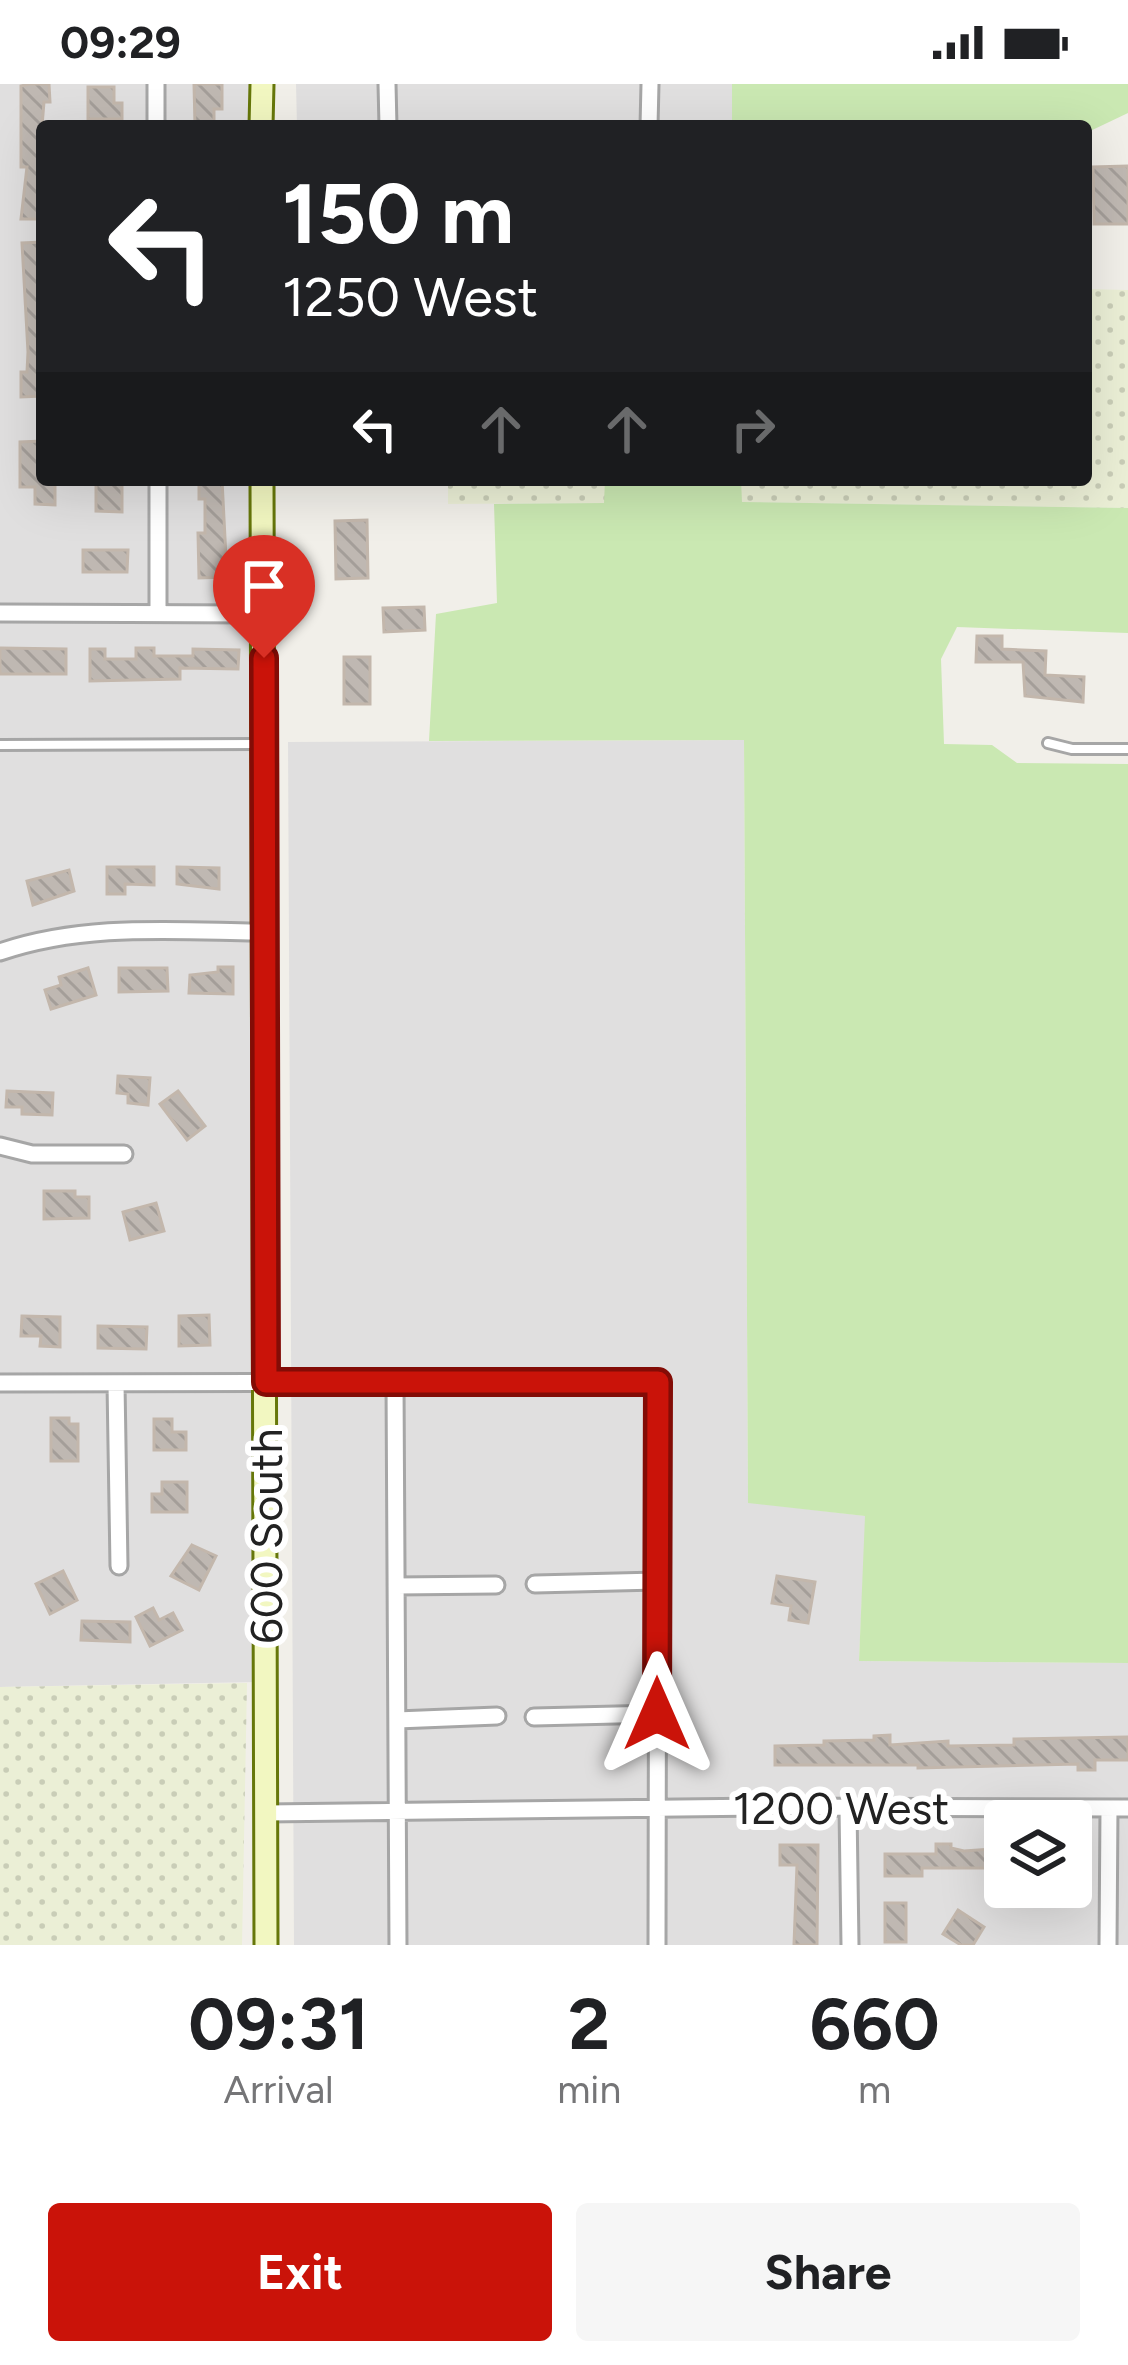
<!DOCTYPE html>
<html lang="en">
<head>
<meta charset="utf-8">
<style>
  body { margin:0; font-family:Figtree,sans-serif; background:#f6f6f6; color:#202124; height:100vh; display:flex; flex-direction:column; font-size:45px; white-space:nowrap }
  * { box-sizing:border-box; margin:0 }
  p { font-size:39px; color:#757577 }
  .icon { flex:none; width:66px; height:66px; fill:none; stroke:currentColor; stroke-width:2; stroke-linecap:round; stroke-linejoin:round }
  .map { position:relative; height:1861px; overflow:hidden }
  .drawer { display:flex; flex-direction:column; background:#fff; flex:1 }
  .drawer>* { flex:none }
  .guide { position:absolute; left:36px; top:36px; width:1056px; height:366px; border-radius:12px; box-shadow:0 12px 48px #0002; background:#202124; color:#fff; overflow:hidden }
  .buttons { position:absolute; left:984px; top:1716px; display:grid; gap:24px }
  .buttons a { display:grid; place-items:center; width:108px; height:108px; border-radius:12px; background:#fff; box-shadow:0 12px 48px #0002; font-size:60px }
  .pin { position:absolute; display:grid; place-items:center; width:102px; height:102px; color:#fff; margin:-123px -51px; border-radius:50% 50% 50% 0; rotate:-45deg; box-shadow:0 0 12px #0007 }
  .pin .icon { rotate:45deg }
  .me { position:absolute; width:132px; margin:-66px; rotate:0deg; stroke-linejoin:round; filter:drop-shadow(0 0 9px #0008) }
  .turn { display:flex; align-items:center; gap:42px; height:252px; padding:0 48px; font-size:54px }
  .turn .icon { width:156px; height:156px; stroke-width:2.5 }
  .turn b { display:block; font-size:84px; line-height:102px }
  .lanes { display:flex; align-items:center; height:114px; padding:0 48px; background:#0003; justify-content:center; gap:60px; direction:ltr }
  .lanes .off { opacity:.35 }
  .eta { display:flex; justify-content:space-evenly; align-items:center; height:204px; text-align:center }
  .eta b { font-size:72px; font-weight:700; line-height:84px }
  .primary-button { display:flex; gap:24px; margin-top:auto; padding:24px 48px }
  .primary-button a { flex:1; height:138px; border-radius:12px; background:#ca1309; color:#fff; font-size:48px; font-weight:700; line-height:138px; text-align:center }
  .primary-button a+a { background:#f6f6f6; color:#202124 }
  .status { display:flex; justify-content:space-between; align-items:center; height:84px; padding:0 60px; background:#fff; direction:ltr }
  .status svg { height:33px; fill:currentColor }
  .map>svg:first-child { display:block }
</style>
</head>
<body>
<div class="status"><b>09:29</b><svg viewBox="0 0 49 12"><path d="M0 12V9h3v3zM5 12V6h3v6zM10 12V3h3v9zM15 12V0h3v12zM26 1h20v11H26zM47 4h2v5h-2z"/></svg></div>
<div class="map">
<svg width="1128" height="1861" viewBox="0 0 1128 1861">
  <defs>
    <pattern id="farmland-dots" width="8" height="8" patternUnits="userSpaceOnUse" patternTransform="scale(3)"><rect width="8" height="8" fill="#ebefd6"/><path d="M2 2h.1M6 6h.1" fill="none" stroke="#c9cdb7" stroke-width="1.8" stroke-linecap="round"/></pattern>
    <pattern id="building-back-hatch" width="6" height="6" patternUnits="userSpaceOnUse" patternTransform="scale(3)"><rect width="6" height="6" fill="#bfb8b2"/><path d="M-1 5l2 2M0 0l6 6M5-1l2 2" fill="none" stroke="#a49e99"/></pattern>
  </defs>
  <rect width="100%" height="100%" fill="#f1efe9"/>
  <path fill="#e0dfdf" fill-rule="evenodd" d="M0 0H256V42H42V396H257L261 1598 0 1603Z
    M296 0H732V42H297Z
    M744 656 748 1418 866 1432 859 1577 1128 1579V1861H294L288 658ZM1005 1737H1071V1803H1005Z"/>
  <path fill="url(#farmland-dots)" d="M1086 205 1128 206V424L741 418V396H1086Z
    M448 396H605V419L448 420Z
    M247 1599 242 1861H0V1603Z"/>
  <path fill="#cae8b2" d="M732 0H1128V29L1086 49V42H732Z
    M605 396H741L742 418 1128 424V549L957 543 941 575 944 660 992 661 1017 679 1128 680V1579L859 1577 865 1432 748 1419 744 656 429 657 436 530 497 519 494 420 604 419Z"/>
  <path fill="url(#building-back-hatch)" stroke="#c3b7ac" stroke-width="3" d="M29 0H49L50 18H44L42 42V135H21L27 83H21V2Z
    M194 0H222V25H214V41H195Z
    M88 3H114V19H122V35H88Z
    M1128 82V140H1094L1093 83Z
    M42 158V312L21 313V288H27L28 268 22 159Z
    M42 357V396H55V421L35 420V403H20V358Z
    M96 396H122V428L96 427Z
    M199 396H222L227 493 199 494 198 449H205V415H199Z
    M367 436 368 494 336 495 335 437Z
    M83 466H128L127 488H83Z
    M424 523 425 546 384 548 383 524Z
    M977 552H1002V565L1046 567 1045 591 1084 593 1083 618 1025 612 1023 578H976Z
    M0 564 66 565V590H0Z
    M136 564H154V572H193V565L239 566 238 585 180 584V595L90 597V565H105V575H136Z
    M344 573H370V620H344Z
    M107 783H154V801L125 800V810H107Z
    M177 783 219 784V805L177 800Z
    M69 786 74 807 33 821 27 797Z
    M218 883H233V910L189 909 190 891 218 888Z
    M88 884 96 911 51 925 45 906 61 901 59 893Z
    M119 884H167L168 907 119 908Z
    M118 992 150 994 148 1021 128 1019V1010L117 1009Z
    M7 1007 53 1009 52 1031 22 1030V1023H6Z
    M178 1007 205 1042 187 1056 160 1020Z
    M44 1107H75V1113H89V1134L44 1135Z
    M156 1119 164 1147 130 1156 123 1128Z
    M209 1231 210 1261 179 1262V1232Z
    M22 1232 60 1233V1263L40 1262 41 1252H21Z
    M98 1242 147 1243 146 1265 98 1264Z
    M51 1334H69V1340H78V1377H51Z
    M154 1335H172V1348H186V1366H154Z
    M162 1398H187V1428H152V1410H162Z
    M192 1461 216 1472 199 1506 171 1492Z
    M63 1487 77 1516 50 1530 36 1500Z
    M777 1492 815 1498 808 1539 789 1536 791 1522 772 1519Z
    M153 1524 159 1536 173 1529 182 1546 150 1562 136 1533Z
    M82 1537 130 1538V1558L81 1556Z
    M890 1651V1661L948 1657V1662L1014 1661V1655L1128 1653V1676H1095V1686H1078V1680L918 1684V1681H775V1662L824 1661V1657L874 1656V1652Z
    M936 1760H951V1764L964 1767 1005 1764V1789H991V1784H922V1792H885V1770H936Z
    M780 1761H818L817 1861H794L797 1781H780Z
    M885 1819H906V1858H885Z
    M958 1826 984 1843 973 1861H961L943 1850Z"/>
  <g fill="none" stroke-linecap="round" stroke-linejoin="round">
    <g stroke="#a6a6a6" stroke-width="14">
      <path id="lane" d="M1048 659 1072 665H1128
        M0 661 262 660"/>
    </g>
    <g stroke="#a6a6a6" stroke-width="21">
      <path id="street" d="M156 0V42
        M387 0 388 42
        M649 42 650 0
        M158 396V529
        M0 529 264 530
        M0 868C85 839 173 847 262 848
        M0 1062 32 1070H124
        M395 1298 398 1861
        M0 1299 658 1298 657 1861
        M116 1300 119 1482
        M535 1500 657 1497
        M396 1502 496 1501
        M534 1633 657 1630
        M397 1636 497 1632
        M848 1724 850 1861
        M267 1729 764 1723 1128 1724
        M1108 1861 1109 1724"/>
    </g>
    <g stroke="#66770a" stroke-width="27">
      <path id="secondary" d="M261 42 262 0
        M262 396 266 1861"/>
    </g>
    <use href="#lane" stroke="#fff" stroke-width="8"/>
    <use href="#street" stroke="#fff" stroke-width="15"/>
    <use href="#secondary" stroke="#f2f7c1" stroke-width="21"/>
  </g>
  <g fill="none" stroke-linecap="round" stroke-linejoin="round">
    <g stroke="#830c06" stroke-width="30">
      <path id="route" d="M264 574 266 1298H658L657 1630"/>
    </g>
    <use href="#route" stroke="#ca1309" stroke-width="21"/>
  </g>
  <g text-anchor="middle" stroke-width="12" stroke-linejoin="round" paint-order="stroke">
    <g font-size="45" fill="#222" stroke="#fff">
      <text transform="translate(266 1452) rotate(-90)" y="16">600 South</text>
      <text x="841" y="1740">1200 West</text>
    </g>
  </g>
</svg>
<div class="buttons">
<a><svg class="icon" aria-label="layers" viewBox="0 0 24 24"><path d="M12 4l9 5-9 5-9-5zM3 14l9 5 9-5"/></svg></a>
</div>
<div class="pin" style="left:264px;top:574px;background:#d93025"><svg class="icon" aria-label="arrive" viewBox="0 0 24 24"><path d="M6 21V4h12l-3 4 3 4H6"/></svg></div>
<svg class="me" style="left:657px;top:1630px" viewBox="-20 -20 40 40"><path d="M0-17L14 15 0 8-14 15z" fill="#ca1309" stroke="#fff" stroke-width="4"/></svg>
<div class="guide">
<div class="turn"><svg class="icon" aria-label="left" viewBox="0 0 24 24"><path d="M17 20v-9H6M10 6l-5 5 5 5"/></svg><div><b>150 m</b>1250 West</div></div>
<div class="lanes"><svg class="icon" aria-label="left" viewBox="0 0 24 24"><path d="M17 20v-9H6M10 6l-5 5 5 5"/></svg><svg class="icon off" aria-label="ahead" viewBox="0 0 24 24"><path d="M12 20V5M6 11l6-6 6 6"/></svg><svg class="icon off" aria-label="ahead" viewBox="0 0 24 24"><path d="M12 20V5M6 11l6-6 6 6"/></svg><svg class="icon off" aria-label="right" viewBox="0 0 24 24"><path d="M7 20v-9h11M14 6l5 5-5 5"/></svg></div>
</div>
</div>
<section class="drawer">
<div class="eta">
<div><b>09:31</b><p>Arrival</p></div>
<div><b>2</b><p>min</p></div>
<div><b>660</b><p>m</p></div>
</div>
<div class="primary-button"><a>Exit</a><a>Share</a></div>
</section>
</body>
</html>
